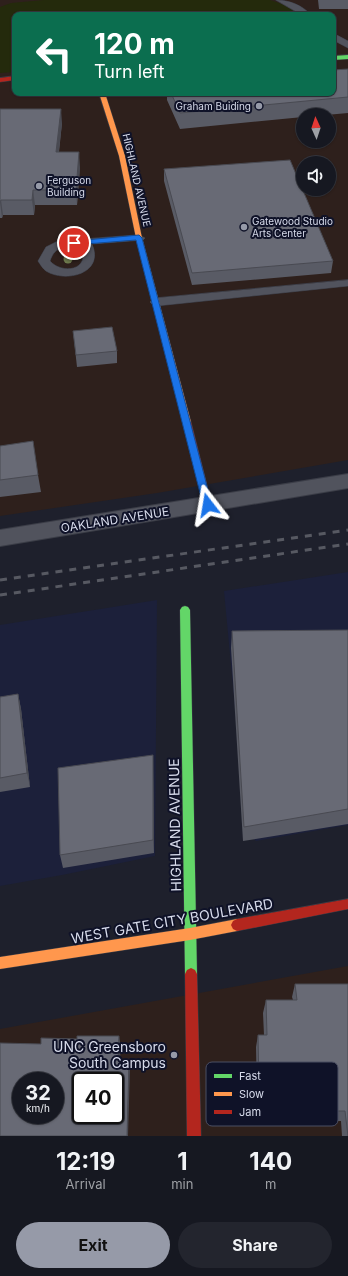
<!DOCTYPE html>
<html lang="en">
<head>
<meta charset="utf-8">
<style>
  body { margin:0; font-family:Inter,sans-serif; background:#23252e; color:#f1f3f6; height:100vh; display:flex; flex-direction:column; font-size:15px; white-space:nowrap }
  * { box-sizing:border-box; margin:0 }
  p { font-size:13px; color:#9ea0a5 }
  .icon { flex:none; width:22px; height:22px; fill:none; stroke:currentColor; stroke-width:2; stroke-linecap:round; stroke-linejoin:round }
  .map { position:relative; height:1136px; overflow:hidden }
  .details { display:flex; flex-direction:column; background:#161821; flex:1 }
  .details>* { flex:none }
  .top-card { position:absolute; left:12px; top:12px; width:324px; height:84px; border-radius:8px; box-shadow:0 1px 3px #0004,0 0 0 1px #35373f; background:#0b6e4f; color:#fff; overflow:hidden }
  .needle { width:26px; rotate:357deg }
  .fabs { position:absolute; left:296px; top:108px; display:grid; gap:8px }
  .fabs a { display:grid; place-items:center; width:40px; height:40px; border-radius:50%; background:#161821; box-shadow:0 1px 3px #0004,0 0 0 1px #35373f; font-size:20px }
  .speed { position:absolute; left:12px; top:1072px; display:flex; gap:8px; font-size:20px; font-weight:700; text-align:center }
  .speed>* { display:grid; place-content:center; width:52px; height:52px; border-radius:50%; background:#161821; box-shadow:0 1px 3px #0004,0 0 0 1px #35373f; line-height:1 }
  .speed small { font-size:10px; font-weight:400 }
  .speed .limit { border:2px solid #111; border-radius:6px; background:#fff; color:#111 }
  .pin { position:absolute; display:grid; place-items:center; width:34px; height:34px; color:#fff; margin:-17px; border:2px solid #fff; border-radius:50%; box-shadow:0 1px 4px #0007 }
  .me { position:absolute; width:44px; margin:-22px; rotate:346deg; stroke-linejoin:round; filter:drop-shadow(0 0 3px #0008) }
  .turn { display:flex; align-items:center; gap:14px; height:84px; padding:0 16px; font-size:18px }
  .turn .icon { width:52px; height:52px; stroke-width:2.5 }
  .turn b { display:block; font-size:28px; line-height:34px }
  .eta { display:flex; justify-content:space-evenly; align-items:center; height:68px; text-align:center }
  .eta b { font-size:24px; font-weight:700; line-height:28px }
  .cta { display:flex; gap:8px; margin-top:auto; padding:8px 16px }
  .cta a { flex:1; height:46px; border-radius:24px; background:#969aa8; color:#111; font-size:16px; font-weight:700; line-height:46px; text-align:center }
  .cta a+a { background:#23252e; color:#f1f3f6 }
  .map>svg:first-child { display:block }
</style>
</head>
<body>
<div class="map">
<svg width="348" height="1136" viewBox="0 0 348 1136">
  <rect width="100%" height="100%" fill="#1e202c"/>
  <path fill="#1c203a" d="M348 572V825L256 841 247 834 224 591Z
    M157 600 155 856 62 875 0 886V625Z"/>
  <path fill="#2e201c" fill-rule="evenodd" d="M0 0H348V460L157 493 0 516ZM15 15H333V93H15ZM303 115H329V141H303ZM303 163H329V189H303Z
    M348 966V1136H0V1029ZM21 1081H55V1115H21ZM81 1081H115V1115H81Z"/>
  <path fill="#242a0c" d="M44 0H270L285 5 299 15H15V72L0 73V7L11 3Z"/>
  <g fill="none" stroke-linecap="round" stroke-linejoin="round">
    <g stroke="#3b3d47" stroke-width="1">
      <path id="lane" d="M276 0C289 0 302 5 311 15H302Z
        M333 33 348 41V48L333 40Z
        M139 235 145 238 143 240 92 244C105 274 65 283 46 271 43 269 40 264 38 261L46 247 58 241ZM81 245C92 272 61 274 50 261 55 245 67 246 81 245Z
        M348 280V286L156 306 152 304 150 302 152 300 156 298Z"/>
    </g>
    <g stroke="#3b3d47" stroke-width="2">
      <path id="street" d="M348 474V488L0 546V530Z"/>
    </g>
    <g stroke="#3b3d47" stroke-width="1">
      <path id="fast" d="M348 55V59L333 60V56Z
        M185 606 188 607 190 610 197 974 195 978 191 980 187 978 185 974 180 610 182 607Z"/>
    </g>
    <g stroke="#3b3d47" stroke-width="1">
      <path id="slow" d="M99 93H105L125 156 142 238 191 422 187 425 183 422 136 238 119 156Z
        M237 919 241 921 243 925 241 929 237 931 190 940 0 969V957L190 928Z"/>
    </g>
    <g stroke="#3b3d47" stroke-width="1">
      <path id="jam" d="M15 76V80L0 82V78Z
        M187 419 191 422 212 505 208 508 204 505 183 422Z
        M348 899V909L237 931 233 929 231 925 233 921 237 919Z
        M191 968 195 970 197 974 201 1136H187L185 974 187 970Z"/>
    </g>
    <use href="#lane" fill="#51535d" fill-rule="evenodd"/>
    <use href="#street" fill="#51535d" fill-rule="evenodd"/>
    <use href="#fast" fill="#63d668" fill-rule="evenodd"/>
    <use href="#slow" fill="#ff974d" fill-rule="evenodd"/>
    <use href="#jam" fill="#b3261e" fill-rule="evenodd"/>
    <path stroke="#575962" stroke-width="3" stroke-dasharray="7 7" stroke-linecap="butt" d="M0 580 348 530
      M0 595 348 544"/>
  </g>
  <circle fill="#727f50" cx="68" cy="259" r="4.5"/>
  <path fill="#595b65" d="M318 0H348V9H319Z
    M348 69V113L326 115H303V117L180 129 167 100V93H333Z
    M0 109 62 123 59 152 80 167 77 205H35L34 215H3L2 218H0Z
    M164 169 333 261 331 273 192 285 164 181Z
    M73 331 117 351V363L77 367Z
    M0 446 38 475 41 492 0 497Z
    M348 630V824L243 841 231 648 232 631Z
    M18 694 21 709 30 787 0 792V697Z
    M153 755 154 853 63 868 60 855Z
    M295 984H348V1136H342L341 1121H268L266 1098 257 1097 256 1047 258 1035H264L263 1013 266 1000H293L292 997Z"/>
  <path fill="#494a52" d="M61 109 62 123 57 167 56 152Z
    M79 152 80 167 77 205 76 190Z
    M33 190 35 205 34 215 32 200Z
    M1 200 3 215 2 218 0 202Z
    M18 694 21 709 30 787 27 773Z
    M153 755V769L154 853 153 840Z
    M119 1036 121 1047 119 1071 118 1060Z
    M129 1060 130 1070 128 1136H127Z"/>
  <path fill="#686a75" stroke="#494a52" fill-rule="evenodd" d="M348 69V97L180 113 171 93H333V70Z
    M0 109H61L56 152H79L76 190H33L32 200H1L0 202Z
    M290 160 333 261 192 273 164 169Z
    M112 327 117 351 76 355 73 331Z
    M33 441 38 475 0 480V446Z
    M348 630V809L244 827 232 631Z
    M18 694 27 773 0 778V697Z
    M153 755V840L60 855 58 768Z
    M295 984H348V1136L345 1111H270L268 1087 259 1086 258 1035H267L266 1000H297Z
    M77 1036H119L118 1060H129L127 1136H0V1043L41 1044V1038L77 1039ZM21 1081H55V1115H21ZM81 1081H115V1115H81Z"/>
  <path fill="#1a73e8" stroke="#114b97" d="M139 235 142 238 212 505 208 508 203 505 136 240 74 245 70 243 74 241Z"/>
  <g fill="#969aa8" stroke="#0f1228" stroke-width="1.5">
    <circle cx="259" cy="106" r="4"/>
    <circle cx="39" cy="186" r="4"/>
    <circle cx="244" cy="227" r="4"/>
    <circle cx="174" cy="1055" r="4"/>
  </g>
  <g text-anchor="middle" stroke-width="4" stroke-linejoin="round" paint-order="stroke">
    <g font-size="10" fill="#d7dbeb" stroke="#0f1228" text-anchor="start">
      <text x="251" y="110" text-anchor="end">Graham Buiding</text>
      <text x="47" y="184">Ferguson<tspan x="47" dy="12">Building</tspan></text>
      <text x="252" y="225">Gatewood Studio<tspan x="252" dy="12">Arts Center</tspan></text>
    </g>
    <g font-size="10" fill="#d7dbeb" stroke="#0f1228">
      <text transform="translate(137 180) rotate(77)" y="4">HIGHLAND AVENUE</text>
    </g>
    <g font-size="12" fill="#d7dbeb" stroke="#0f1228">
      <text transform="translate(115 520) rotate(-9)" y="4">OAKLAND AVENUE</text>
    </g>
    <g font-size="14" fill="#d7dbeb" stroke="#0f1228">
      <text transform="translate(175 825) rotate(-91)" y="5">HIGHLAND AVENUE</text>
      <text transform="translate(172 921) rotate(-10)" y="5">WEST GATE CITY BOULEVARD</text>
    </g>
    <g font-size="14" fill="#d7dbeb" stroke="#0f1228" text-anchor="end">
      <text x="166" y="1052">UNC Greensboro<tspan x="166" dy="16">South Campus</tspan></text>
    </g>
  </g>
  <rect x="206" y="1062" width="132" height="64" rx="6" fill="#0f1228" stroke="#4b4e62" stroke-width="1"/>
  <rect x="214" y="1074" width="18" height="4" fill="#63d668"/>
  <rect x="214" y="1092" width="18" height="4" fill="#ff974d"/>
  <rect x="214" y="1110" width="18" height="4" fill="#b3261e"/>
  <g font-size="11" fill="#d7dbeb">
    <text x="239" y="1080">Fast</text>
    <text x="239" y="1098">Slow</text>
    <text x="239" y="1116">Jam</text>
  </g>
</svg>
<div class="fabs">
<a><svg class="needle" viewBox="-14 -14 28 28"><path d="M0-13l5 13h-10z" fill="#e53935"/><path d="M0 13l5-13h-10z" fill="#9ea0a5"/></svg></a>
<a><svg class="icon" aria-label="sound" viewBox="0 0 24 24"><path d="M4 9h4l5-4v14l-5-4H4zM17 9q2 3 0 6"/></svg></a>
</div>
<div class="speed"><div>32<small>km/h</small></div><div class="limit">40</div></div>
<div class="pin" style="left:74px;top:243px;background:#d93025"><svg class="icon" aria-label="arrive" viewBox="0 0 24 24"><path d="M6 21V4h12l-3 4 3 4H6"/></svg></div>
<svg class="me" style="left:208px;top:505px" viewBox="-20 -20 40 40"><path d="M0-17L14 15 0 8-14 15z" fill="#1a73e8" stroke="#fff" stroke-width="4"/></svg>
<div class="top-card">
<div class="turn"><svg class="icon" aria-label="left" viewBox="0 0 24 24"><path d="M17 20v-9H6M10 6l-5 5 5 5"/></svg><div><b>120 m</b>Turn left</div></div>
</div>
</div>
<section class="details">
<div class="eta">
<div><b>12:19</b><p>Arrival</p></div>
<div><b>1</b><p>min</p></div>
<div><b>140</b><p>m</p></div>
</div>
<div class="cta"><a>Exit</a><a>Share</a></div>
</section>
</body>
</html>
